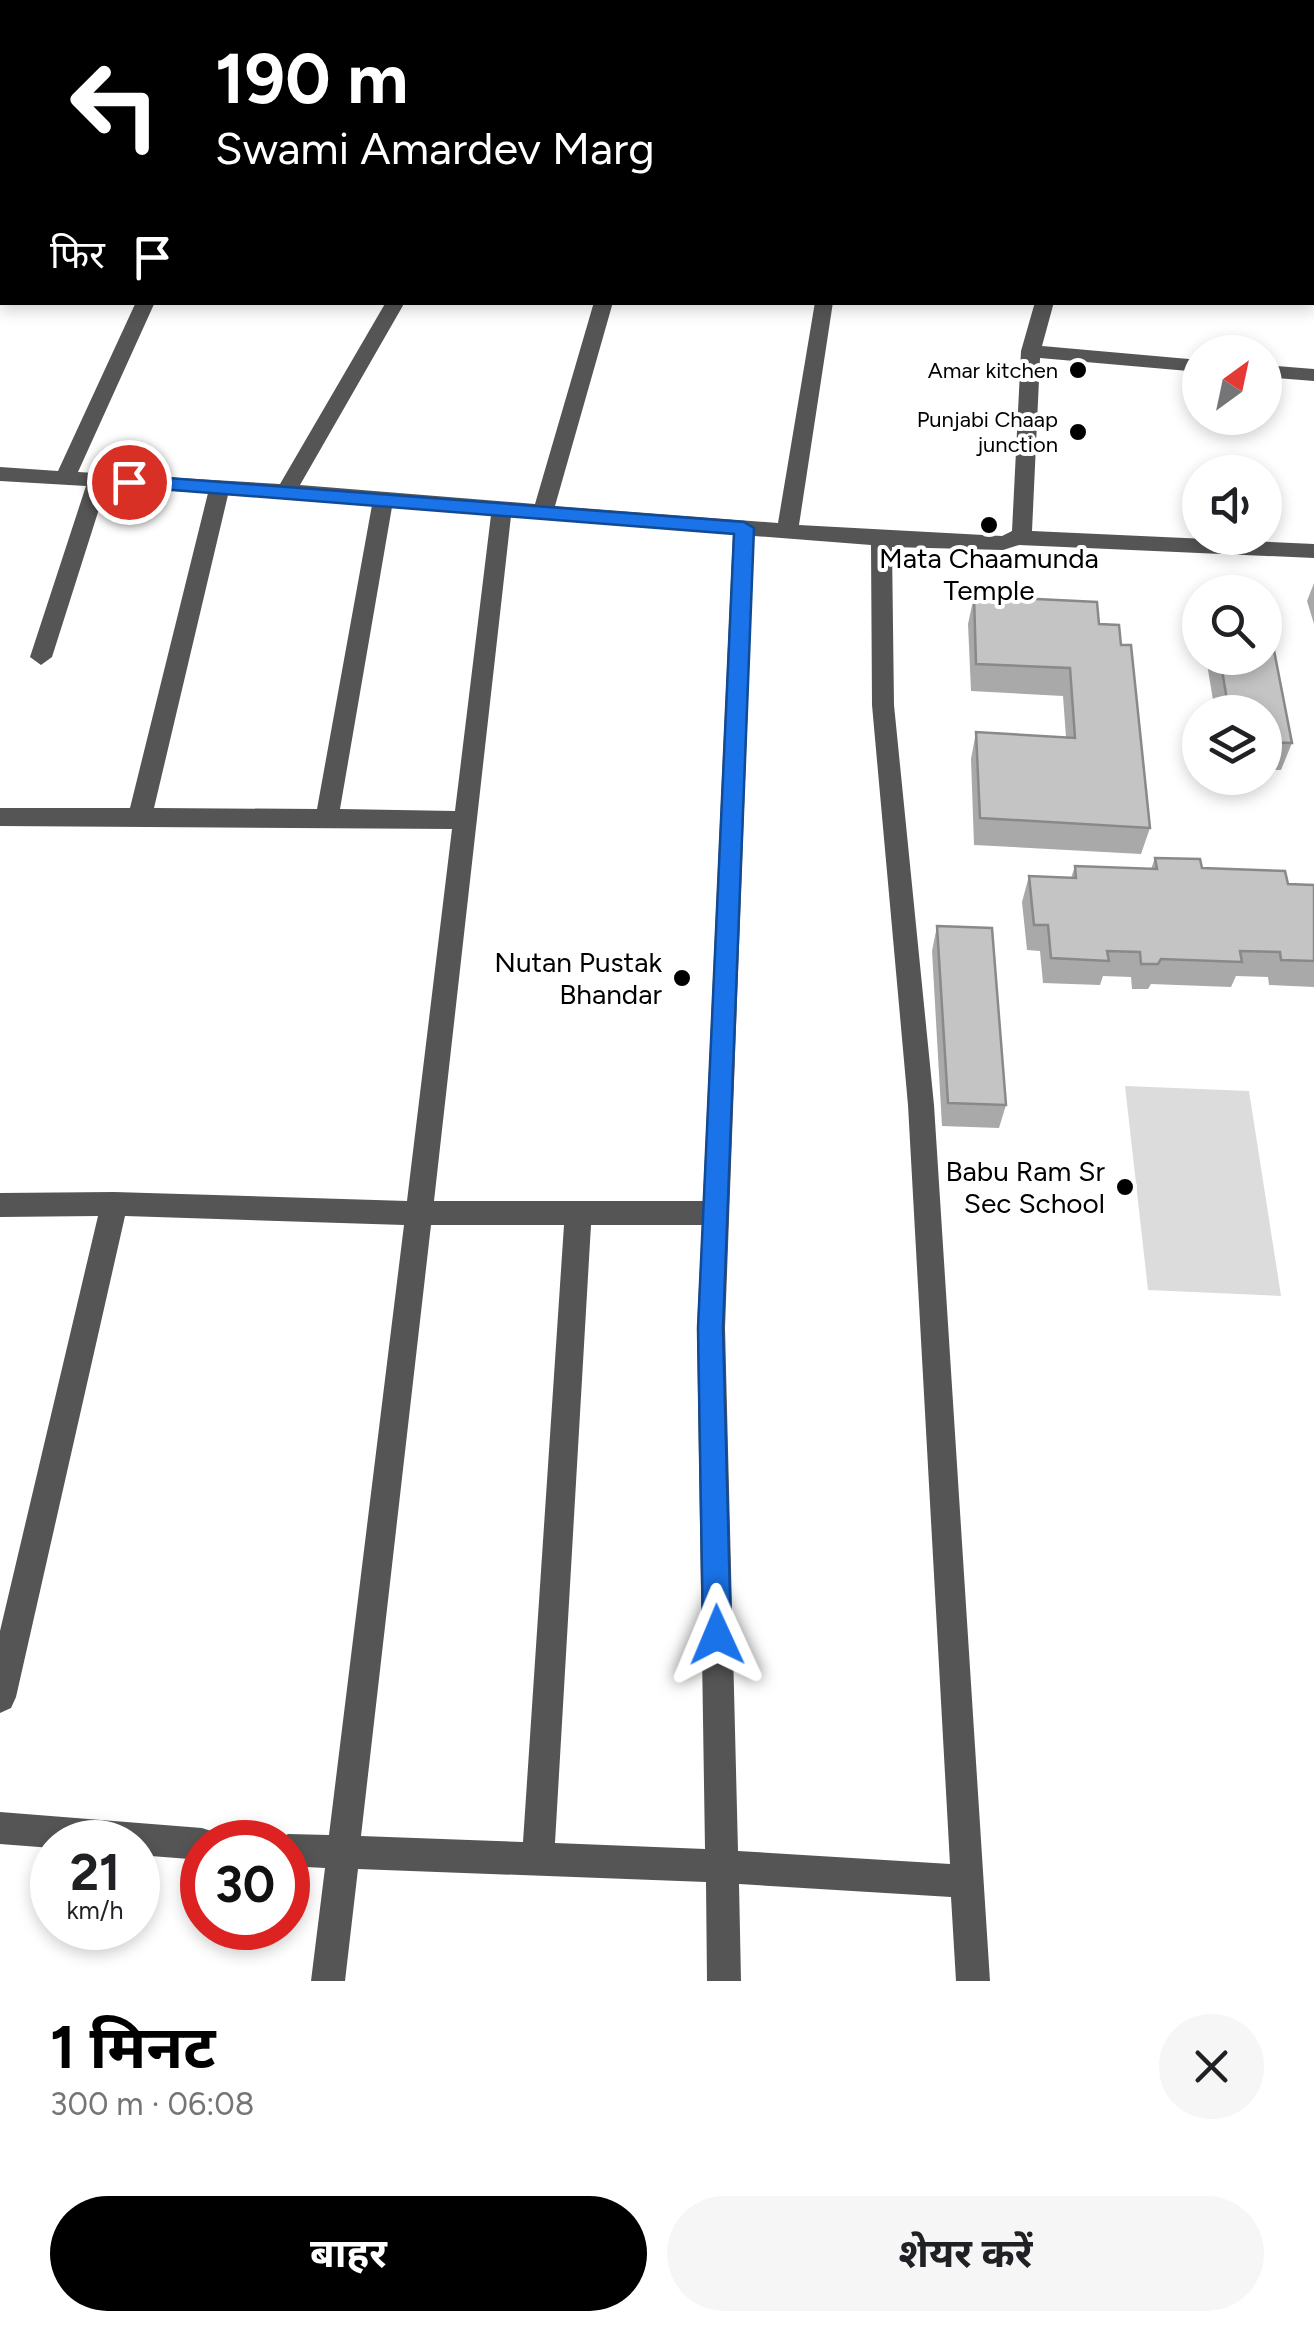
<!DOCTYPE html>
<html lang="hi">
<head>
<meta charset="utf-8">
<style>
  body { margin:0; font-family:Figtree,"Noto Sans Devanagari",sans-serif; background:#f6f6f6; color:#202124; height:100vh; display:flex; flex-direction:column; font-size:38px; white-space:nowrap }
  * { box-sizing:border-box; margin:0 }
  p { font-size:32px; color:#757577 }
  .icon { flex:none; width:55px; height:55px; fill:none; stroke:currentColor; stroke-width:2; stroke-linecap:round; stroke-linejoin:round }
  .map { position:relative; height:1981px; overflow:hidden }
  .drawer { display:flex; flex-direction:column; background:#fff; flex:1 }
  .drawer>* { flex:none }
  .hud { position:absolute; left:0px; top:0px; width:1315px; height:305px; box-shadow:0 5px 15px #0003; background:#000; color:#fff; overflow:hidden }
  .needle { width:65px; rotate:33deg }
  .tools { position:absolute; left:1182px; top:335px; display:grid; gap:20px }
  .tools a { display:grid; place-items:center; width:100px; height:100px; border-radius:50%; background:#fff; box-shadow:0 5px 15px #0003; font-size:50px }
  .speed { position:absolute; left:30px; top:1820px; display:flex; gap:20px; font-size:50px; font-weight:700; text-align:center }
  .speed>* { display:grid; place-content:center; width:130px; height:130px; border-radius:50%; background:#fff; box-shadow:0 5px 15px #0003; line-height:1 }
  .speed small { font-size:25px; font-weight:400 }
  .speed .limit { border:15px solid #d22; background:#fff; color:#111 }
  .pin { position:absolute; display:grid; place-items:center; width:85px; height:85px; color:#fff; margin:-42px; border:5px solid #fff; border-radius:50%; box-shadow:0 2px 10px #0007 }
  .me { position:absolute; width:110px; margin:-55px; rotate:359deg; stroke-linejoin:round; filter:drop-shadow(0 0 8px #0008) }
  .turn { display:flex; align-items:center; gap:35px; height:210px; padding:0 50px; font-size:45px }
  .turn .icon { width:130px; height:130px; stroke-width:2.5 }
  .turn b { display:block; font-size:70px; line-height:85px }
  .then { display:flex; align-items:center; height:95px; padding:0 50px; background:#0003; gap:20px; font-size:38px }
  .round { display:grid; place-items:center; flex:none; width:105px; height:105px; border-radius:52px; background:#f6f6f6 }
  .head { display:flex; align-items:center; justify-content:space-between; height:170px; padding:0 50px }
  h1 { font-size:60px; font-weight:700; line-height:75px; color:#000 }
  .primary-button { display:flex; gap:20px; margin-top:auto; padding:20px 50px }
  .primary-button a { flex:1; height:115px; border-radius:60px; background:#000; color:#fff; font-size:40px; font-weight:700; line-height:115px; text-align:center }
  .primary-button a+a { background:#f6f6f6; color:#202124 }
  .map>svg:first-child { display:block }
</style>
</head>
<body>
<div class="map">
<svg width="1314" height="1981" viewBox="0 0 1314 1981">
  <rect width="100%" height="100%" fill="#fff"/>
  <path fill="#dcdcdc" d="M1125 1086 1249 1091 1281 1296 1148 1290Z"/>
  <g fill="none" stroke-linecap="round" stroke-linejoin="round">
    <path fill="#555" fill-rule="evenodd" d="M1154 0H1170V2H1154Z
      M1312 49H1314V59H1312Z
      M0 88H2V98H0Z
      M1312 136H1314V146H1312Z
      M0 219H2V229H0Z
      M136 302H155L78 472 280 484 386 302H405L300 485 535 504 594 302H613L555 506 778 523 815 302H833L799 525 1002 536 1012 531 1021 351 1035 302H1054L1042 346 1200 360V372L1040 358 1032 531 1314 544V558L1019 545 1003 550 892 547 894 705 934 1105 990 1981H956L951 1897 739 1884 741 1981H707L706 1882 358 1869 345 1981H311L325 1868 288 1866V1842H275L288 1834 329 1835 404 1225 125 1216 16 1697 11 1708 0 1713V1631L98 1216 0 1217V1193L114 1192 407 1201 452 829 0 826V808H130L208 493 106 487 52 657 41 665 30 657 86 486 0 481V467L58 471ZM228 495 372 505 317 809 154 808ZM392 507 491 515 455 811 340 809ZM511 516 733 534 703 1201H434ZM754 536 871 545 872 705 908 1105 950 1864 738 1851 725 1328ZM431 1225H564L523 1842 361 1836ZM591 1225H702L697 1328 705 1849 555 1843Z
      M1265 365 1314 369V381L1265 377Z
      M0 1812 202 1828 214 1832 218 1842H202V1860L138 1855V1842H52V1848L0 1844Z"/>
  </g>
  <path fill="#a9a9a9" d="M1314 583V624L1307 601Z
    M974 596 1099 624 1150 828 1141 854 974 845 971 759 976 732 1066 737 1063 696 971 691 968 624Z
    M1206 658H1265L1292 743 1281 770H1265V712H1215Z
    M1155 858 1288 884 1314 961V987L1269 985 1268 977 1236 976 1231 987 1151 984 1148 989H1132L1131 977 1103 976 1100 985 1043 983 1040 951 1027 950 1022 902 1029 876 1071 878 1075 866 1151 869Z
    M937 926 1006 1105 999 1128 942 1126 932 951Z"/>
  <path fill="#c4c4c4" stroke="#898989" stroke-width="2.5" d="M1208 588 1262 589 1263 592H1209Z
    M974 596 1097 602 1099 624 1119 625 1121 645H1131L1150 828 980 818 976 732 1075 738 1070 668 976 664Z
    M1265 604 1292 743 1265 742V712H1229L1220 658H1265Z
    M1155 858 1200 859 1202 868 1285 871 1288 884 1314 885V961L1281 960 1280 952 1240 951 1242 962 1161 959 1158 964H1141L1140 952 1107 951 1109 961 1051 958 1048 925H1034L1029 876 1076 878 1075 866 1157 869Z
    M937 926 992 928 1006 1105 948 1103Z"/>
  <path fill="#1a73e8" stroke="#114b97" stroke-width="2.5" d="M129 475 744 522 754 528 723 1328 731 1635 727 1645 717 1649 707 1645 703 1635 698 1328 734 534 122 486 120 482Z"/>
  <g fill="#000" stroke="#fff" stroke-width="4">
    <circle cx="1078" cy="370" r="10"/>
    <circle cx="1078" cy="432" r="10"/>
    <circle cx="989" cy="525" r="10"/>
    <circle cx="682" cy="978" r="10"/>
    <circle cx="1125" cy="1187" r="10"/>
  </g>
  <g text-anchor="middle" stroke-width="8" stroke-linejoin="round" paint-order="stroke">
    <g font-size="22" fill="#000" stroke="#fff" text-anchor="end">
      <text x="1058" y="378">Amar kitchen</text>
      <text x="1058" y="427">Punjabi Chaap<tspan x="1058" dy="25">junction</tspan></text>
    </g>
    <g font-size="28" fill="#000" stroke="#fff" text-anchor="end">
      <text x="989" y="568" text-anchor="middle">Mata Chaamunda<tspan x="989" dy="32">Temple</tspan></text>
      <text x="662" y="972">Nutan Pustak<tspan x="662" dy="32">Bhandar</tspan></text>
      <text x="1105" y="1181">Babu Ram Sr<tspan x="1105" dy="32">Sec School</tspan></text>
    </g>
  </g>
</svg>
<div class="tools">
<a><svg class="needle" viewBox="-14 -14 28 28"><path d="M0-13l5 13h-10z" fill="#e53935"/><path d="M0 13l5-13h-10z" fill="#757577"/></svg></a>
<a><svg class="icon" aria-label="sound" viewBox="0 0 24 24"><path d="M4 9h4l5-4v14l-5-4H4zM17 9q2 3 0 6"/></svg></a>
<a><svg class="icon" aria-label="search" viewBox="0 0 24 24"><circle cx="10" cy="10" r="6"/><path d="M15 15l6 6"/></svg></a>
<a><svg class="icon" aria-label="layers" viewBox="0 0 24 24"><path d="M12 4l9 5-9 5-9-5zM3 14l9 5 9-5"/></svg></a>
</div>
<div class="speed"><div>21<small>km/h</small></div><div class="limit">30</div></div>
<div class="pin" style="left:129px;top:482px;background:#d93025"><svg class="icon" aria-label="arrive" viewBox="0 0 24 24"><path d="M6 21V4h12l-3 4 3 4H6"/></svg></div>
<svg class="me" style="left:717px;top:1635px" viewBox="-20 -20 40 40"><path d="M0-17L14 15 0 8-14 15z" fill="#1a73e8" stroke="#fff" stroke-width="4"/></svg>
<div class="hud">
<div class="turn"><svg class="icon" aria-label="left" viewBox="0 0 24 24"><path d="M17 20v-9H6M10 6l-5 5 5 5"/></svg><div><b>190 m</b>Swami Amardev Marg</div></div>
<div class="then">फिर<svg class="icon" aria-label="arrive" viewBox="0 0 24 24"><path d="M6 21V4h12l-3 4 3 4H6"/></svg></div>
</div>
</div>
<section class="drawer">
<div class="head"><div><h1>1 मिनट</h1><p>300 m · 06:08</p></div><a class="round"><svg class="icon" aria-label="close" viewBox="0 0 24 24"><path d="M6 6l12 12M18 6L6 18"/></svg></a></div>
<div class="primary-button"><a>बाहर</a><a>शेयर करें</a></div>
</section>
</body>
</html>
